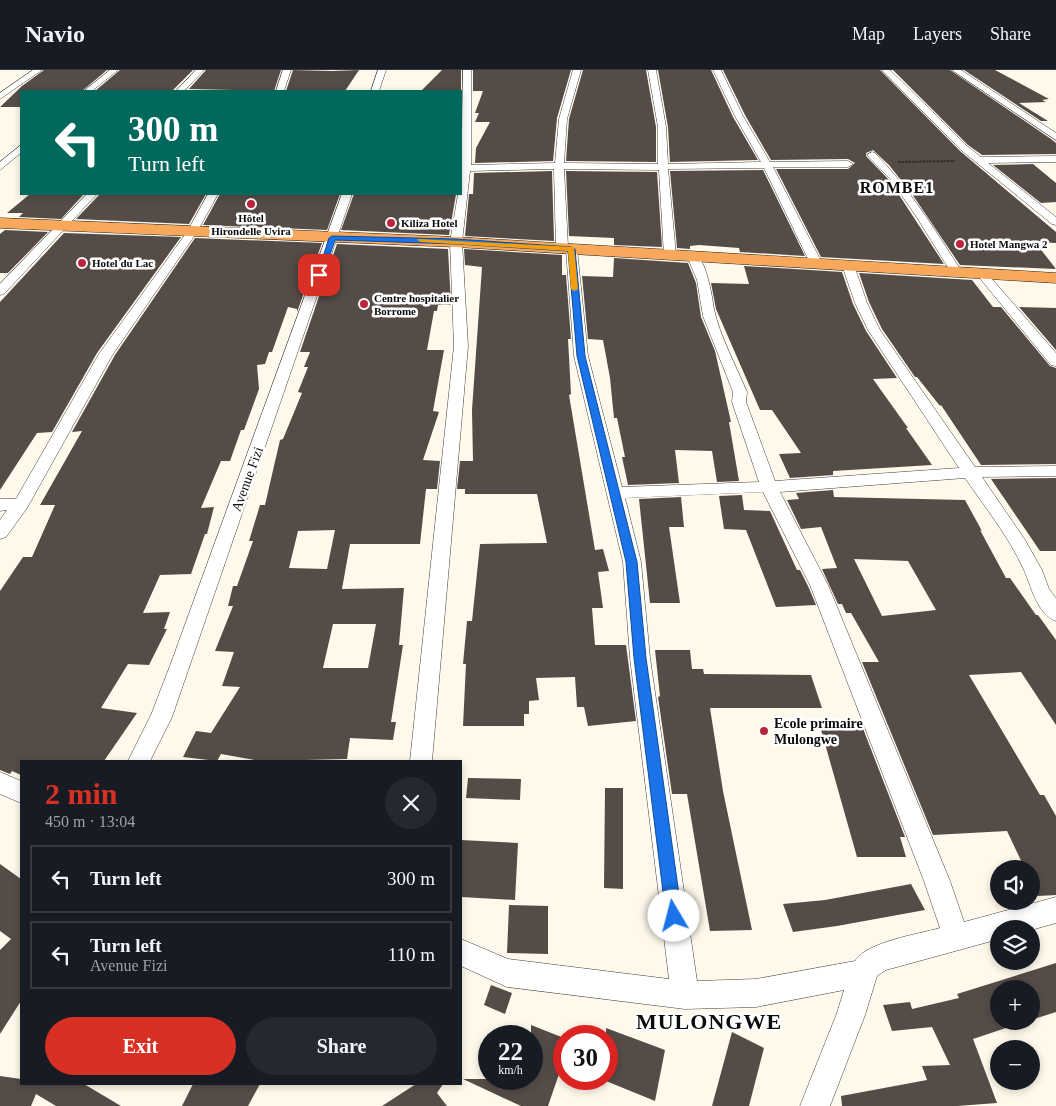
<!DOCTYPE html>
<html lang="en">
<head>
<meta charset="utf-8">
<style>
  body { margin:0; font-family:"Times New Roman",serif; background:#242831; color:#f1f3f6; height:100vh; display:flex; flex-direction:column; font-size:19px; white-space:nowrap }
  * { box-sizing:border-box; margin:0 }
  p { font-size:16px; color:#9ea1a6 }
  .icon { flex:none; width:28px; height:28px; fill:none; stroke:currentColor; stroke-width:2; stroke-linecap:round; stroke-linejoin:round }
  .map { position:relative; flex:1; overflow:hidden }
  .panel { position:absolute; left:20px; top:690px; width:442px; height:325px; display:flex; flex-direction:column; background:#171b24; border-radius:0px; box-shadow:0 2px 8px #0003 }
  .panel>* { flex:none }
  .banner { position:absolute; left:20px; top:20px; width:442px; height:105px; border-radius:0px; box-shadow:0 2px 8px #0003; background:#00695c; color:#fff; overflow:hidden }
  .fabs { position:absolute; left:990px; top:790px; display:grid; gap:10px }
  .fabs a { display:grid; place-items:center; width:50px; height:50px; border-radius:50%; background:#171b24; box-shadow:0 2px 8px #0003; font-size:25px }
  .speed { position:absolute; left:478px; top:955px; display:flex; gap:10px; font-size:25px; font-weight:700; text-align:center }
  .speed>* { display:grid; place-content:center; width:65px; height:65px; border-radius:50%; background:#171b24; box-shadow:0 2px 8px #0003; line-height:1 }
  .speed small { font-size:12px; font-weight:400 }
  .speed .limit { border:8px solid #d22; background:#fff; color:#111 }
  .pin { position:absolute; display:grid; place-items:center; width:42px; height:42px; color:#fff; margin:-21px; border-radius:10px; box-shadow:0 2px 8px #0006 }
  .me { position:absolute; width:55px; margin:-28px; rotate:352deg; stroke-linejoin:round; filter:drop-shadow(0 0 4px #0008) }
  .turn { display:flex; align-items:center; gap:18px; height:105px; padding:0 25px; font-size:22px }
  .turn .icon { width:65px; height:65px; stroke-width:2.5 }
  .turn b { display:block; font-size:35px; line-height:42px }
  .round { display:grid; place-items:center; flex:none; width:52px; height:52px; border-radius:26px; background:#242831 }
  .headline { display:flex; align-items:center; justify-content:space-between; height:85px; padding:0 25px }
  h1 { font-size:30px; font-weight:600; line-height:38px; color:#d93025 }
  .cta { display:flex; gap:10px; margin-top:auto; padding:10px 25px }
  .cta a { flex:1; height:58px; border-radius:30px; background:#d93025; color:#fff; font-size:20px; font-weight:600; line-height:58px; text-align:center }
  .cta a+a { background:#242831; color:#f1f3f6 }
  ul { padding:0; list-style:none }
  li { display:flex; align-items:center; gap:15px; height:68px; margin:0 10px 8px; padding:0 15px; border:2px solid #363941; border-radius:0px }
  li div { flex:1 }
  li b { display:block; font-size:19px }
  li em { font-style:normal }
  header { display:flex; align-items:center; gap:30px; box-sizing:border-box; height:70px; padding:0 25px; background:#171b24; border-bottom:1px solid #363941 }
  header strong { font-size:24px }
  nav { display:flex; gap:28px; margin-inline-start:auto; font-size:18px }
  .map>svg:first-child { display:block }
</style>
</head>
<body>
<header>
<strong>Navio</strong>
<nav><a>Map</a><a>Layers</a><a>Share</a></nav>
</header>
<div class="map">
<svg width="1056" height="1036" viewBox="0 0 1056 1036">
  <rect width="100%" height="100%" fill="#fff9eb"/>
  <path fill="#554c48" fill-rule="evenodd" d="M44 0H107L82 21H21V37H0L22 16Z
    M120 0H193L172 21H95Z
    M206 0H281L274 21 189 19Z
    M293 0 332 1 359 0 345 21H286Z
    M442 0H461V21H421Z
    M473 0H571L557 48 553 91 475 93 476 78 490 52H475L479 43H475L483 21H473Z
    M583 0H646L656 57V92L566 91 569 49Z
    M658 0H711L733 47 758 90 670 92 668 57Z
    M723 0H880L960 81 1056 162V173L1035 172 1056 199 960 195 912 124 889 95 873 80 866 83V86L890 111 944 194 821 187 776 99H848L855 93 848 89 771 90 745 45Z
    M893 0H950L1051 69 1056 73V84L982 85 968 75Z
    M964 0H995L1049 29 1042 30 1046 32 1019 33 1048 51H1041Z
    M1033 94 1056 113V132L1041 133 993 95Z
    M763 100 805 186 740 182 739 178 699 175 690 176V179L677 178 670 101Z
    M552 101 554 171 465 166 469 124H473L474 103Z
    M566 101 657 102 662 177 614 175V168L569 166Z
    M30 124H84L61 149 19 147 23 143H7Z
    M105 124H206L189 154 76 149 99 125Z
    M220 124H340L327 160 203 155Z
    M354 124H456L449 165 341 160Z
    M5 160 48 162 8 203H0V164Z
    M64 163 181 167 97 283 52 362 37 363 0 420V232Z
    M195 168 322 173 297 242V239L288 237 272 282H269L265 294 257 295 259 319 244 360H241L230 391H221L201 438 214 437 207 464H205L191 504 160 505 143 543 170 542 164 559H167L149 595 128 594 101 638 137 643 104 691H21V705L12 701 10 704 0 700V521L23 487H32L55 435H40L82 361 72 362 115 285Z
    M337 174 448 179 451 235H438L437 241H434L427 280H444L433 341 439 342 423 390 440 391 437 419H426L420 474H350L342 519 404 518 399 575H403L391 652H396L393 670 350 668 347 689 260 691 221 684 217 691 183 687 196 661 211 663 240 617 222 616 234 582 215 581 233 536H228L233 516H237L253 471H249L260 435H265L280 370 283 369 302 323 298 322 308 297H304L310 282H300ZM335 460 327 499 289 498 298 461ZM333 554H376L368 598H323Z
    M464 179 562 185V205H566L571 269H568L571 324 569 325 595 480 603 479 609 501 598 502 603 538H592L595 575H626L636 651 588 656 584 637H577L575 607 536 608 539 630 529 631V644H524V656H463L466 594H463L467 551H472L480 474 547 473 537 424H465V419H457L460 391H473L472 340 482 197 465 195Z
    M614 188 688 193 696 213 701 247 715 281 731 352H729L739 411 717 412 712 381 675 380 679 413 628 415 622 387H625L617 348H614L610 308 603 270 588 269 582 206 613 207Z
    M744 196 842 202 853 234 866 261 897 308 873 309 908 358H906L932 395 833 401V405L790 408 779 384 801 383 772 340H760L716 239 711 213 749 214Z
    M859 203 972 210 993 237H1001L1050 296 1056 298V394L981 395 941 335 940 336 917 307H915L882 259 869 232Z
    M1019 237 1056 238V280Z
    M1056 408V481H1040L991 409Z
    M833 420 834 427 965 430 982 461 980 460 1006 508H1010L1036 545H1038L1056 570V655L1021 602 969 605 1040 725H1044L1056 746V825L1038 826 1031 813V799H1025L1007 761 933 765 862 592H879L851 543H846L842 534H838L822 499 837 498 821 457 801 459 787 430 799 429 796 423ZM854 489 908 491 936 540 882 546Z
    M742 425 744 440 770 441 797 500H800L808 516 816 535 776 537 746 460 724 459 719 426Z
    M681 427 684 457H669L680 533H650L639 429Z
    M655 580H690L692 599H703L704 604 811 605 822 638H710L723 721 752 860 710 861 687 724H672L658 627 660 626Z
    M820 656H862L905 767H900L906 787H857Z
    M468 708 521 709 520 730 466 728Z
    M605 718H623V819L604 818Z
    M461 770 518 773 515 830 461 827Z
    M0 794 21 809V931L0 964V880L11 869 0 861Z
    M911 814 925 840 837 856 793 862 783 834 825 830Z
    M509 835 548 836V884L507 883Z
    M1056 893V942L1031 950V919H999V951H1027L973 969 997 1033 957 1036H842L841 1026 927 1010 922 996 950 995 932 957 892 961 883 935 910 932 912 939 959 928 957 924Z
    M491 915 512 923 505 944 484 935Z
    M531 955 564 968V1006L559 1004 548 1036H521L463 1009H531Z
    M606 958 665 980 655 1031 606 1011Z
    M732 962 764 978 749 1036H712Z
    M0 1006 21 1009V1014H84L121 1036H56L36 1024 31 1036H0Z
    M193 1014H260L248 1036H182Z
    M416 1014H443L437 1023 447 1036H382Z"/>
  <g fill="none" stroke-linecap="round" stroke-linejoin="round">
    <g stroke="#3f3f3f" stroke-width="1">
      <path id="minor" d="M33 0H42L0 29V23Z
        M110 0H118L92 21H84Z
        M196 0H204L184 21H176Z
        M283 0H291L284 21H276Z
        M378 0H386L379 21H371Z
        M463 0H471V95L555 93 559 49 573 0H581L567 49 564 93 658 94V57L648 0H656L666 57 668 94 761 92 735 46 713 0H721L743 46 770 92 848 91 853 94 848 97H773L822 193 816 196 810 193 764 98 668 99 676 185 670 188 664 185 659 100 564 99 568 177H575L577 179 588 286 622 417 759 412 732 332 733 322 703 246 697 210 687 186 693 183C706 186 712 226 714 239 719 264 737 298 747 322L746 332 775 411 959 398 868 260 855 233 842 195 848 192 854 195 867 233 880 260 975 397 1056 396V406L982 407 1025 470 1042 500 1049 519 1056 528V551C1037 544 1031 516 1024 500 1009 467 985 437 965 408L780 422 828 515 950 811 964 852 1056 827V853L1031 860 999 859V869L886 900 877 906 865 945 830 1036H800L837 943 844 920 756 937 685 939 507 917 461 896V869L508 889 669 909 630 588 623 492 574 286 566 180H558L556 178 554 99 470 101 462 172 468 276 432 691H410L454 276 450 172 458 124H461ZM763 422 810 515 924 811 940 858C919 864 866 872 855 891L756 909 697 911 650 588 641 492 625 428Z
        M882 0H890L967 76 981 87 1056 86V92L988 93 1056 147V155L1052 154 961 80Z
        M952 0H961L1056 63V70Z
        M21 75V83L0 100V92Z
        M872 82 875 83C910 119 935 160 962 202L960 204H952L916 146 891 110 867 85Z
        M87 124H97L4 224 0 225V214Z
        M208 124H218L197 162 113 284 27 438 6 467 0 469V450L7 440 0 441V429H16L99 284 187 162Z
        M342 124H352L172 647 150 691H128L151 645 171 593Z
        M982 200 986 202 1056 283V296L1051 295 978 206 976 204Z
        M0 702 21 711V733L0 724Z"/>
    </g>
    <g stroke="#1d1d1d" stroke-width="1">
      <path id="trunk" d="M0 148 456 167 1056 203V213L456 177 0 158Z"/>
    </g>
    <path stroke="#2e2e2e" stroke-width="2" stroke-dasharray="2.5 1" stroke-linecap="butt" d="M898 92 955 91"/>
    <use href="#minor" fill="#fff" fill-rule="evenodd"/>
    <use href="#trunk" fill="#f7a85a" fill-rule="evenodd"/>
  </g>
  <path fill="#1a73e8" stroke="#114b97" d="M332 166 456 169 571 177 575 179 585 286 637 492 646 588 682 846 680 852 674 854 669 852 666 846 634 588 626 492 577 286 568 181 456 174 335 170 323 205 317 206 329 168Z"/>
  <path fill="#f59e0b" d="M418 169 574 177 578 219 574 221 571 219 568 181 421 172 417 170Z"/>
  <g fill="#bc243b" stroke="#fff" stroke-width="2">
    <circle cx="251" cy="134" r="5"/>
    <circle cx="391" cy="153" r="5"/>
    <circle cx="960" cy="174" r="5"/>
    <circle cx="82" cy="193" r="5"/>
    <circle cx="364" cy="234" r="5"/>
    <circle cx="764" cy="661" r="5"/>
  </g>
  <g text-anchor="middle" stroke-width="5" stroke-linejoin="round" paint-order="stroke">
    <g font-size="11" font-weight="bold" fill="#0c0c0c" stroke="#fff" text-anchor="start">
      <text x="251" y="152" text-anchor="middle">Hôtel<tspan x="251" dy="13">Hirondelle Uvira</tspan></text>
      <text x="401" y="157">Kiliza Hotel</text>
      <text x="970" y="178">Hotel Mangwa 2</text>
      <text x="92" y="197">Hotel du Lac</text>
      <text x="374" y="232">Centre hospitalier<tspan x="374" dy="13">Borrome</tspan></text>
    </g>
    <g font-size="14" fill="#0c0c0c" stroke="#fff">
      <text transform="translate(247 409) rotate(-70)" y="5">Avenue Fizi</text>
    </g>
    <g font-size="14" font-weight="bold" fill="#0c0c0c" stroke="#fff" text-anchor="start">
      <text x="774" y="658">Ecole primaire<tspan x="774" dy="16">Mulongwe</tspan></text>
    </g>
    <g font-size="16" font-weight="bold" letter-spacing="1" fill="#0c0c0c" stroke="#fff">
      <text x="897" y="123">ROMBE1</text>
    </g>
    <g font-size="22" font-weight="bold" letter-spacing="1" fill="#0c0c0c" stroke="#fff">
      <text x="709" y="959">MULONGWE</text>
    </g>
  </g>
</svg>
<div class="fabs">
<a><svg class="icon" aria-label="sound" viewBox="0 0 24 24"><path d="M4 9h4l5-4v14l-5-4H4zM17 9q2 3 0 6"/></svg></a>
<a><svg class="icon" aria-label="layers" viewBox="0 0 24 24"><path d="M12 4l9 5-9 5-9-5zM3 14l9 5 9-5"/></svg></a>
<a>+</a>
<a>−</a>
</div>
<div class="speed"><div>22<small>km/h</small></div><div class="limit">30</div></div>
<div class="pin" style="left:319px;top:205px;background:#d93025"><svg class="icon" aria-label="arrive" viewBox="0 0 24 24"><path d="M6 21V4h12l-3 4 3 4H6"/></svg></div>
<svg class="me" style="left:674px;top:846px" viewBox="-20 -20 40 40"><circle r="19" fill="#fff"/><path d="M0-13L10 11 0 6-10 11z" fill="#1a73e8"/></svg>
<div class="banner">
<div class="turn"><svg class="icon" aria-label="left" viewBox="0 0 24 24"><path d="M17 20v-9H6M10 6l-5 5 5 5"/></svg><div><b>300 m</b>Turn left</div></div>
</div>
<section class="panel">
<div class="headline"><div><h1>2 min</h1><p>450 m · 13:04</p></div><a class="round"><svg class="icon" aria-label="close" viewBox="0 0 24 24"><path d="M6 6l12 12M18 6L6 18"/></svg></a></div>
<ul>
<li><svg class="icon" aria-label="left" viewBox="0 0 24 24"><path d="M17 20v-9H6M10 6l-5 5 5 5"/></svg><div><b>Turn left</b></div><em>300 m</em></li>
<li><svg class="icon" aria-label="left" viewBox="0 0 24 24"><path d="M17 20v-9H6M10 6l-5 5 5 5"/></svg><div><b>Turn left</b><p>Avenue Fizi</p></div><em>110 m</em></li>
</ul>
<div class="cta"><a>Exit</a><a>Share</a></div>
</section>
</div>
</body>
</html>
